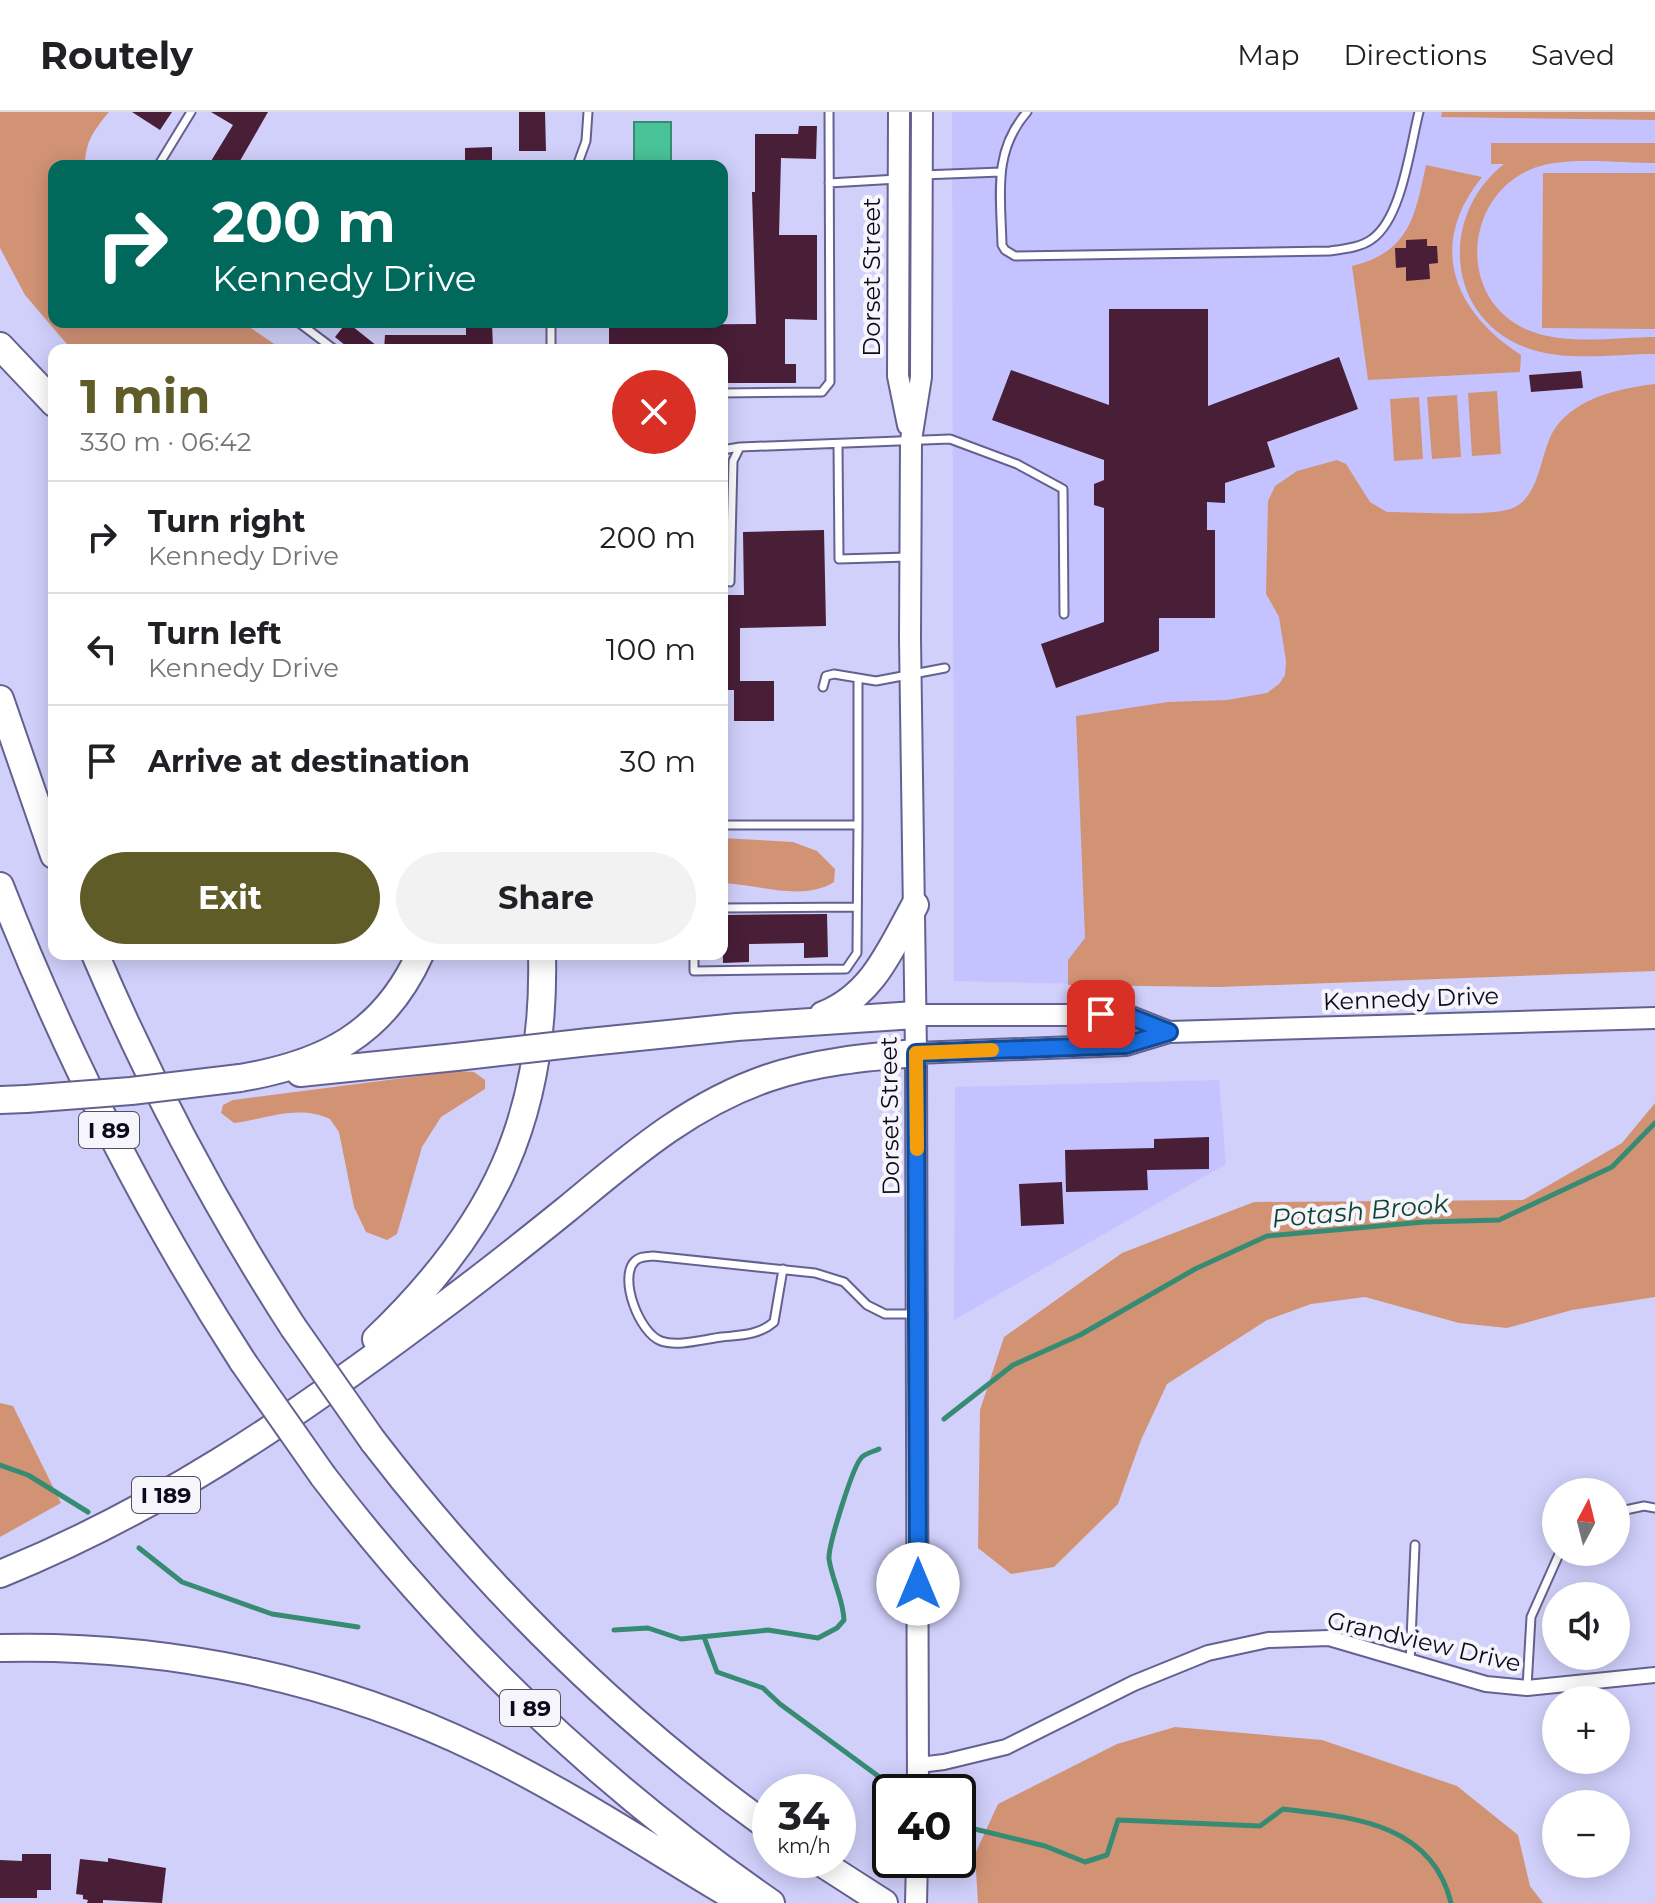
<!DOCTYPE html>
<html lang="en">
<head>
<meta charset="utf-8">
<style>
  body { margin:0; font-family:Montserrat,sans-serif; background:#f2f2f2; color:#202124; height:100vh; display:flex; flex-direction:column; font-size:30px; white-space:nowrap }
  * { box-sizing:border-box; margin:0 }
  p { font-size:26px; color:#757577 }
  .icon { flex:none; width:44px; height:44px; fill:none; stroke:currentColor; stroke-width:2; stroke-linecap:round; stroke-linejoin:round }
  .map { position:relative; flex:1; overflow:hidden }
  .details { position:absolute; left:48px; top:232px; width:680px; height:616px; display:flex; flex-direction:column; background:#fff; border-radius:16px; box-shadow:0 4px 20px #0003 }
  .details>* { flex:none }
  .top-card { position:absolute; left:48px; top:48px; width:680px; height:168px; border-radius:16px; box-shadow:0 4px 20px #0003; background:#00695c; color:#fff; overflow:hidden }
  .needle { width:52px; rotate:7deg }
  .buttons { position:absolute; left:1542px; top:1366px; display:grid; gap:16px }
  .buttons a { display:grid; place-items:center; width:88px; height:88px; border-radius:50%; background:#fff; box-shadow:0 4px 20px #0003; font-size:40px }
  .speed { position:absolute; left:752px; top:1662px; display:flex; gap:16px; font-size:40px; font-weight:700; text-align:center }
  .speed>* { display:grid; place-content:center; width:104px; height:104px; border-radius:50%; background:#fff; box-shadow:0 4px 20px #0003; line-height:1 }
  .speed small { font-size:20px; font-weight:400 }
  .speed .limit { border:4px solid #111; border-radius:12px; background:#fff; color:#111 }
  .pin { position:absolute; display:grid; place-items:center; width:68px; height:68px; color:#fff; margin:-34px; border-radius:16px; box-shadow:0 4px 12px #0006 }
  .me { position:absolute; width:88px; margin:-44px; rotate:0deg; stroke-linejoin:round; filter:drop-shadow(0 0 6px #0008) }
  .turn { display:flex; align-items:center; gap:28px; height:168px; padding:0 32px; font-size:36px }
  .turn .icon { width:104px; height:104px; stroke-width:2.5 }
  .turn b { display:block; font-size:56px; line-height:68px }
  .round { display:grid; place-items:center; flex:none; width:84px; height:84px; border-radius:42px; background:#f2f2f2 }
  .overview { display:flex; align-items:center; justify-content:space-between; height:136px; padding:0 32px }
  h1 { font-size:48px; font-weight:700; line-height:60px; color:#5f5c28 }
  .primary-button { display:flex; gap:16px; margin-top:auto; padding:16px 32px }
  .primary-button a { flex:1; height:92px; border-radius:48px; background:#5f5c28; color:#fff; font-size:32px; font-weight:700; line-height:92px; text-align:center }
  .primary-button a+a { background:#f2f2f2; color:#202124 }
  ul { padding:0; list-style:none }
  li { display:flex; align-items:center; gap:24px; height:112px; padding:0 32px; border-top:2px solid #e0e0e0 }
  li div { flex:1 }
  li b { display:block; font-size:30px }
  li em { font-style:normal }
  header { display:flex; align-items:center; gap:48px; box-sizing:border-box; height:112px; padding:0 40px; background:#fff; border-bottom:2px solid #e0e0e0 }
  header strong { font-size:38px }
  nav { display:flex; gap:44px; margin-inline-start:auto; font-size:28px }
  .map>svg:first-child { display:block }
</style>
</head>
<body>
<header>
<strong>Routely</strong>
<nav><a>Map</a><a>Directions</a><a>Saved</a></nav>
</header>
<div class="map">
<svg width="1655" height="1791" viewBox="0 0 1655 1791">
  <rect width="100%" height="100%" fill="#d1d0fb"/>
  <path fill="#c5c3ff" d="M952 0H1655V575L1219 875 954 869Z
    M1219 968 1226 1052 954 1208 955 975Z"/>
  <path fill="#d29375" d="M0 0H109C94 18 85 30 85 54H54V210H242L283 238H72L25 183 0 136Z
    M1442 0H1655V8L1441 5Z
    M1491 31H1655V51C1620 51 1566 44 1534 56 1463 83 1456 188 1528 218 1565 234 1616 225 1655 225V242C1614 242 1565 250 1527 236 1445 206 1439 103 1504 52H1491Z
    M1426 53 1482 65C1427 133 1453 199 1521 243L1520 260 1368 268 1352 154C1410 140 1415 104 1426 53Z
    M1543 61H1655V217L1542 216Z
    M1655 272V859L1219 875 1068 873V848L1085 826 1076 604 1168 590 1227 588 1267 581 1279 572 1285 563 1286 549 1279 505 1266 482 1268 389 1275 374 1297 359 1337 348 1346 352 1370 390 1387 400C1416 400 1485 405 1510 397 1542 387 1539 338 1556 315 1578 285 1621 276 1655 272Z
    M1497 279 1501 342 1472 344 1468 281Z
    M1457 283 1461 345 1432 347 1427 285Z
    M1419 285 1423 347 1394 349 1390 287Z
    M722 726 793 730 817 739 835 757 834 770C803 790 757 772 722 771Z
    M458 959 474 960 485 968V977L441 1005 422 1035 397 1122 387 1128 366 1120 354 1095 339 1020 330 1007C297 992 267 1007 234 1011L221 1001 223 993 233 988Z
    M1655 991V1185L1572 1198 1507 1216 1459 1211 1365 1185 1311 1192 1267 1208 1167 1272 1141 1328 1118 1392 1054 1455 1011 1462 978 1436 980 1298 1004 1225 1122 1141 1254 1090 1523 1088 1622 1031Z
    M0 1291 13 1294 61 1391 0 1425Z
    M1175 1615 1322 1628 1457 1674 1518 1723 1530 1774 1543 1791H978L975 1742 998 1692 1117 1632Z"/>
  <path fill="#4ac297" stroke="#378b72" stroke-width="2" d="M634 10H671V54H634Z"/>
  <g fill="none" stroke-linecap="round" stroke-linejoin="round">
    <path stroke="#378b72" stroke-width="5" d="M944 1307 1013 1253 1080 1223 1195 1157 1267 1124 1424 1110 1499 1108 1612 1055 1655 1011
      M0 1353 28 1363 88 1400
      M139 1436 182 1470 272 1502 358 1515
      M614 1518 648 1516 681 1527 768 1518 818 1526 837 1516 844 1508C843 1486 832 1468 829 1447 828 1434 853 1353 862 1345 866 1341 875 1339 879 1337
      M704 1525 717 1560 763 1576 780 1592 889 1672
      M958 1713 1045 1734 1085 1750 1107 1743 1118 1708 1260 1714 1283 1697C1352 1705 1432 1711 1451 1791"/>
  </g>
  <path fill="#491e37" d="M132 0H172L160 18Z
    M211 0H268L237 54H208L233 13Z
    M519 0H545L546 39H519Z
    M799 14H817L816 47 781 46 779 123H817V208L785 207V252H796V271H722V236L609 238V213L756 212 752 80H755V22H798Z
    M492 35V54H465V36Z
    M1427 127V134H1437L1438 151 1429 152 1430 167 1406 169V155L1396 156 1395 136H1406V128Z
    M1109 197H1208V294L1339 245 1358 297 1267 330 1275 355 1225 371V391L1207 390V418H1215V506H1159V539L1056 576 1041 532 1104 510V396L1094 393V372L1104 368V348L992 308 1011 258 1109 293Z
    M347 210 382 238H351L335 225Z
    M466 210H492L493 238H384L385 223H466Z
    M1581 259 1583 276 1531 280 1529 263Z
    M824 418 826 514 740 516V569H774V609H734V578H722V483H744L743 420Z
    M827 802 828 845 804 846V831L749 832V850L723 851 722 803Z
    M1209 1025V1057L1147 1058 1148 1078 1066 1080 1065 1038 1154 1036V1027Z
    M1062 1070 1064 1112 1021 1114 1019 1072Z
    M22 1742H51V1778H37V1786H0V1748L22 1749Z
    M108 1746 166 1756 162 1791 103 1788V1791H87L88 1788 83 1787V1783L76 1782 80 1747 108 1750Z"/>
  <g fill="none" stroke-linecap="round" stroke-linejoin="round">
    <g stroke="#646190" stroke-width="11">
      <path id="lane" d="M1027 0C992 40 1001 84 1002 133L1005 138 1015 144 1330 139C1344 137 1362 135 1372 127 1402 106 1410 35 1419 0
        M158 54 191 0
        M577 54 586 29 588 0
        M922 63 1001 60
        M829 71 898 67
        M298 210 335 238
        M551 210V238
        M722 281 822 280 830 270 829 0
        M838 332 839 447 908 445
        M722 338 740 335
        M730 470 733 349 740 335 950 327 1017 352 1063 377 1064 502
        M823 575 826 564 834 562 876 569 945 556
        M858 713V569
        M722 796 857 795
        M694 842V859L846 857 857 841 858 713H722
        M783 1157 774 1210C759 1223 742 1223 722 1225 705 1227 678 1235 661 1229 639 1221 618 1165 635 1149 640 1144 646 1145 653 1144L815 1161 844 1170 867 1193 885 1202H916
        M1616 1400 1644 1394 1655 1396
        M1410 1551 1415 1433
        M1527 1575 1531 1505 1560 1440"/>
    </g>
    <g stroke="#646190" stroke-width="18">
      <path id="street" d="M919 1653 944 1650 1006 1635 1134 1571 1208 1541 1268 1528 1329 1526 1486 1572 1527 1576 1655 1563"/>
    </g>
    <g stroke="#646190" stroke-width="24">
      <path id="secondary" d="M899 0 898 264 908 313
        M915 903H1126L1169 920
        M916 941 1126 933 1169 920 1655 906
        M918 1680 916 941 910 527 911 328 921 265 922 0
        M916 1791 917 1748"/>
    </g>
    <g stroke="#646190" stroke-width="30">
      <path id="highway" d="M0 234 54 291
        M0 587 54 743
        M0 774C65 940 146 1100 243 1250
        M95 842C150 971 217 1097 293 1215
        M823 903C873 883 890 838 915 793
        M589 930 737 915 915 903
        M300 961 456 945
        M240 966C324 952 384 922 420 842
        M0 988 26 987
        M376 1227C493 1115 546 1006 542 842
        M373 1329C486 1476 619 1608 770 1716
        M323 1364C449 1529 600 1673 771 1791
        M0 1462C160 1397 287 1310 424 1208 472 1173 520 1135 567 1097 630 1045 689 993 768 966 815 950 867 945 916 941
        M0 1536C166 1532 332 1566 482 1639 573 1683 657 1740 744 1791
        M817 1748 884 1791"/>
    </g>
    <use href="#lane" stroke="#fff" stroke-width="7"/>
    <use href="#street" stroke="#fff" stroke-width="14"/>
    <use href="#secondary" stroke="#fff" stroke-width="20"/>
    <use href="#highway" stroke="#fff" stroke-width="26"/>
    <g stroke="#646190" stroke-width="30" stroke-linecap="butt">
      <path id="highway-bridge" d="M456 945 589 930
        M26 987 131 979 240 966
        M293 1215 373 1329
        M243 1250 323 1364"/>
    </g>
    <use href="#highway-bridge" stroke="#fff" stroke-width="26"/>
  </g>
  <g fill="none" stroke-linecap="round" stroke-linejoin="round">
    <g stroke="#114b97" stroke-width="20">
      <path id="route" d="M918 1472 916 941 1126 933 1169 920 1126 903 1101 902"/>
    </g>
    <use href="#route" stroke="#1a73e8" stroke-width="14"/>
    <path stroke="#f59e0b" stroke-width="14" d="M917 1037 916 941 992 938"/>
  </g>
  <g text-anchor="middle" stroke-width="8" stroke-linejoin="round" paint-order="stroke">
    <g fill="#f5f5fb" stroke="#52505e" stroke-width="2">
      <rect x="79" y="1000" width="60" height="36" rx="6"/>
      <rect x="132" y="1365" width="68" height="36" rx="6"/>
      <rect x="500" y="1578" width="60" height="36" rx="6"/>
    </g>
    <g font-size="22" font-weight="bold" fill="#0c0a1b">
      <text x="109" y="1026">I 89</text>
      <text x="166" y="1391">I 189</text>
      <text x="530" y="1604">I 89</text>
    </g>
    <g font-size="24" fill="#0c0a1b" stroke="#f5f5fb">
      <text transform="translate(872 165) rotate(-90)" y="8">Dorset Street</text>
      <text transform="translate(1411 887) rotate(-2)" y="8">Kennedy Drive</text>
      <text transform="translate(890 1004) rotate(-91)" y="8">Dorset Street</text>
      <text transform="translate(1424 1530) rotate(13)" y="8">Grandview Drive</text>
    </g>
    <g font-size="26" font-style="italic" fill="#124433" stroke="#f5f5fb">
      <text transform="translate(1360 1099) rotate(-5)" y="9">Potash Brook</text>
    </g>
  </g>
</svg>
<div class="buttons">
<a><svg class="needle" viewBox="-14 -14 28 28"><path d="M0-13l5 13h-10z" fill="#e53935"/><path d="M0 13l5-13h-10z" fill="#757577"/></svg></a>
<a><svg class="icon" aria-label="sound" viewBox="0 0 24 24"><path d="M4 9h4l5-4v14l-5-4H4zM17 9q2 3 0 6"/></svg></a>
<a>+</a>
<a>−</a>
</div>
<div class="speed"><div>34<small>km/h</small></div><div class="limit">40</div></div>
<div class="pin" style="left:1101px;top:902px;background:#d93025"><svg class="icon" aria-label="arrive" viewBox="0 0 24 24"><path d="M6 21V4h12l-3 4 3 4H6"/></svg></div>
<svg class="me" style="left:918px;top:1472px" viewBox="-20 -20 40 40"><circle r="19" fill="#fff"/><path d="M0-13L10 11 0 6-10 11z" fill="#1a73e8"/></svg>
<div class="top-card">
<div class="turn"><svg class="icon" aria-label="right" viewBox="0 0 24 24"><path d="M7 20v-9h11M14 6l5 5-5 5"/></svg><div><b>200 m</b>Kennedy Drive</div></div>
</div>
<section class="details">
<div class="overview"><div><h1>1 min</h1><p>330 m · 06:42</p></div><a class="round" style="background:#d93025;color:#fff"><svg class="icon" aria-label="close" viewBox="0 0 24 24"><path d="M6 6l12 12M18 6L6 18"/></svg></a></div>
<ul>
<li><svg class="icon" aria-label="right" viewBox="0 0 24 24"><path d="M7 20v-9h11M14 6l5 5-5 5"/></svg><div><b>Turn right</b><p>Kennedy Drive</p></div><em>200 m</em></li>
<li><svg class="icon" aria-label="left" viewBox="0 0 24 24"><path d="M17 20v-9H6M10 6l-5 5 5 5"/></svg><div><b>Turn left</b><p>Kennedy Drive</p></div><em>100 m</em></li>
<li><svg class="icon" aria-label="arrive" viewBox="0 0 24 24"><path d="M6 21V4h12l-3 4 3 4H6"/></svg><div><b>Arrive at destination</b></div><em>30 m</em></li>
</ul>
<div class="primary-button"><a>Exit</a><a>Share</a></div>
</section>
</div>
</body>
</html>
